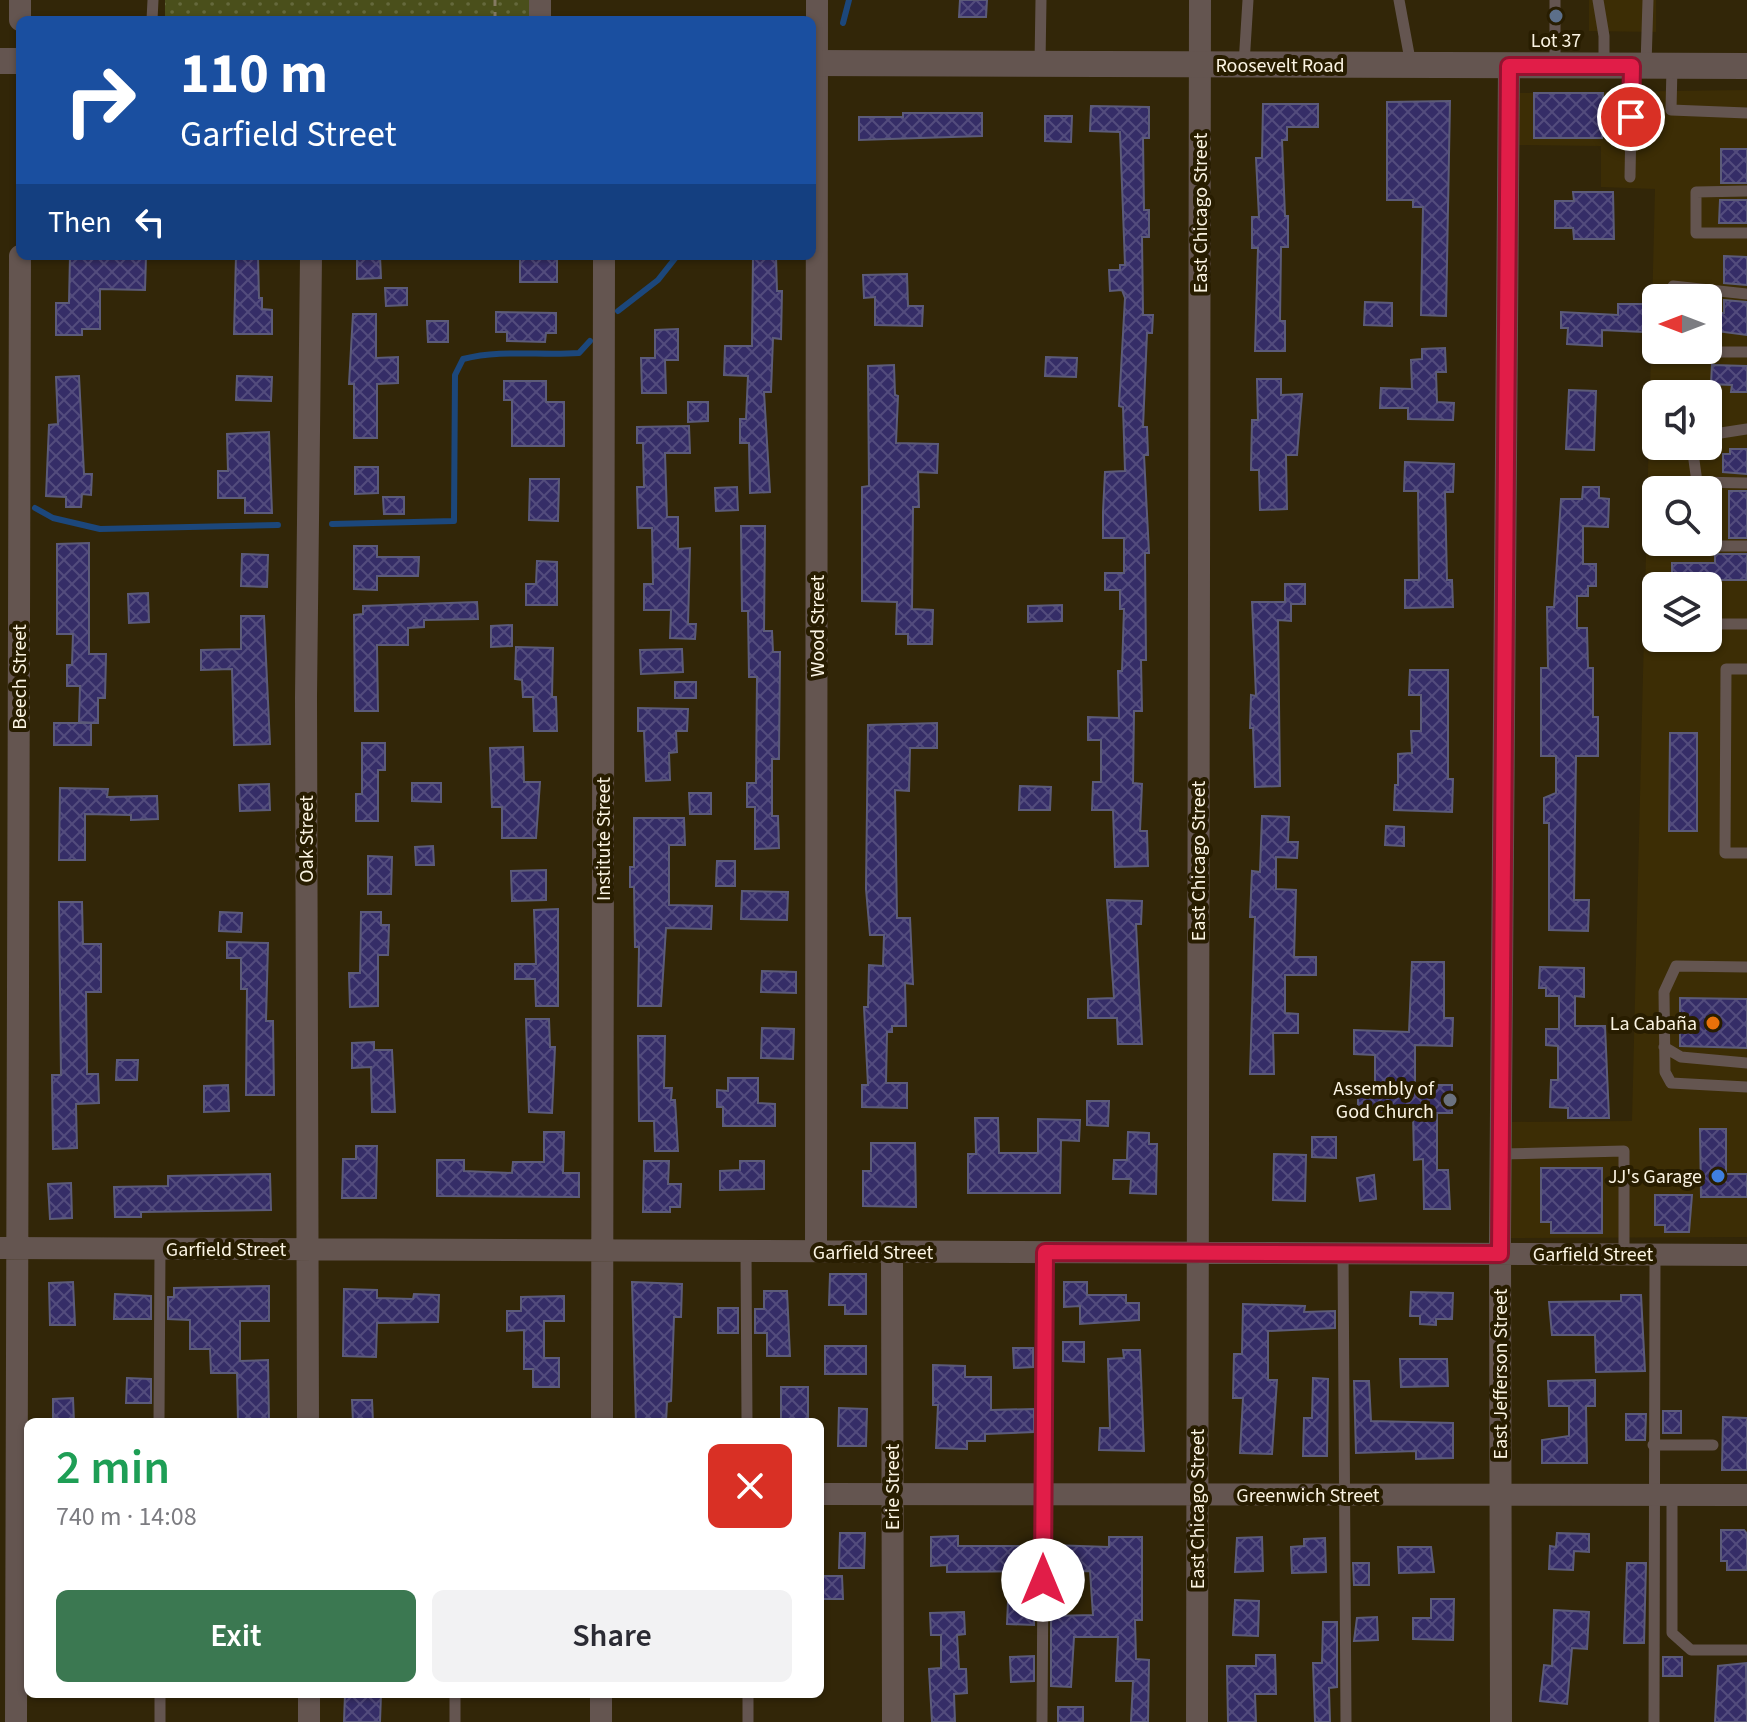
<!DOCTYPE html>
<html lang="en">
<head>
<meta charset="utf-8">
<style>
  body { margin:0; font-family:"Source Sans 3",sans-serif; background:#f2f2f3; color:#2b2b33; height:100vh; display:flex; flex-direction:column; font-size:30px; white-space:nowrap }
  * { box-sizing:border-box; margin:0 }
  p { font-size:26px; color:#7c7c81 }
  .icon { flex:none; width:44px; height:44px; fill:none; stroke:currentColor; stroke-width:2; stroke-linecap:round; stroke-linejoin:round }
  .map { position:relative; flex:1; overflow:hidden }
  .side { position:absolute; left:24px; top:1418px; width:800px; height:280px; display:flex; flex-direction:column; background:#fff; border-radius:12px; box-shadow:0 2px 6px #0004 }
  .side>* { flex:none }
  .banner { position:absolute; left:16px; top:16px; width:800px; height:244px; border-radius:12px; box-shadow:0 2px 6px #0004; background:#1a4fa0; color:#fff; overflow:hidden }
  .needle { width:52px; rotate:270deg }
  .fabs { position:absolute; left:1642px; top:284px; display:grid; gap:16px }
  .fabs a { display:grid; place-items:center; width:80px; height:80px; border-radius:12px; background:#fff; box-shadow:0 2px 6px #0004; font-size:40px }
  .pin { position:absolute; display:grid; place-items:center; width:68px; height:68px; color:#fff; margin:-34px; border:4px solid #fff; border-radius:50%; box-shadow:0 2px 8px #0007 }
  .me { position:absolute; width:88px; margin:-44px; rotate:0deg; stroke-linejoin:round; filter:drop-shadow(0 0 6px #0008) }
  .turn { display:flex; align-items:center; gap:28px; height:168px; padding:0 32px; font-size:36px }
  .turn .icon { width:104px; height:104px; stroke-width:2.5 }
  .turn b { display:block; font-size:56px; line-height:68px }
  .then { display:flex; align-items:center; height:76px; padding:0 32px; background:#0003; gap:16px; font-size:30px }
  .round { display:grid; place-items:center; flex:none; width:84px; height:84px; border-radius:12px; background:#f2f2f3 }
  .head { display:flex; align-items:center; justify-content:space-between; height:136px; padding:0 32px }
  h1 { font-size:48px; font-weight:600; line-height:60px; color:#1e9e55 }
  .action { display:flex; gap:16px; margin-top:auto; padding:16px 32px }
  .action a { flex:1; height:92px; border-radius:12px; background:#3b7851; color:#fff; font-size:32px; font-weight:600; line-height:92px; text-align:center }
  .action a+a { background:#f2f2f3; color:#2b2b33 }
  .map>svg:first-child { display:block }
</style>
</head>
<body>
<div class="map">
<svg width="1747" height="1722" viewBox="0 0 1747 1722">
  <defs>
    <pattern id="park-dots" width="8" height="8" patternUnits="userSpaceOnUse" patternTransform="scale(2)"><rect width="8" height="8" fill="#4a4f1b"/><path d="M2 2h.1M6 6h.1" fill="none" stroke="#65693c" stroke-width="1.8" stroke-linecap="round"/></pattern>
    <pattern id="building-cross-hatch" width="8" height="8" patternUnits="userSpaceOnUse" patternTransform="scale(2)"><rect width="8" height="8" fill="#352d67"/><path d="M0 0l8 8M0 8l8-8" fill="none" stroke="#534c7d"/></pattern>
  </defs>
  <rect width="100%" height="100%" fill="#322608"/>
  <path fill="#3c2d05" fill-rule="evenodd" d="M1589 0H1656V32L1589 31Z
    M1747 90V1237L1510 1238V1122L1632 1121 1655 189 1601 187V146L1516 145 1519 93ZM1656 298H1708V350H1656ZM1656 394H1708V446H1656ZM1656 490H1708V542H1656ZM1656 586H1708V638H1656Z"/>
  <path fill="url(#park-dots)" d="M165 0H531V20H165Z"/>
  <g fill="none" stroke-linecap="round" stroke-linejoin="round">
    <path stroke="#1c477b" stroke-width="6" d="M843 23 849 0
      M618 311 658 280 677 256
      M35 508 53 518 100 529 278 525
      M332 524 454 521 455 375 463 359C502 349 540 356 579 353L590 341"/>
  </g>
  <path fill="url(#building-cross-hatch)" stroke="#5c5b79" stroke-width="2" d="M960 0H987L986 17H959Z
    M1534 93H1603L1602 138H1534Z
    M1450 101 1446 316 1421 315 1423 207H1413V200H1387V102Z
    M1263 104H1318V127H1287V140H1282L1285 216H1288V247H1281L1280 321H1285V351H1255L1258 248H1252V217H1259L1256 158H1262Z
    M1091 106 1149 107V138H1143L1144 210H1149V237H1142L1143 315H1153L1152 333H1147L1143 427H1147L1148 455H1144L1149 553H1145L1146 660H1141L1142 711H1134L1133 783 1142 784 1140 831H1147L1148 866 1115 867 1113 810H1092L1093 782H1101V740H1088V717L1119 718 1118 671H1122L1124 609H1120V590H1105V573H1124V538H1103V512L1105 472 1125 471 1123 407 1119 406 1125 298 1122 290 1110 291 1109 270H1120V265H1125L1120 132 1090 131Z
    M903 113H982V136L859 140V117H903Z
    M1045 116H1072L1071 142 1045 141Z
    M1721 149H1747V183H1721Z
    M1573 192H1613L1614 239H1574L1573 228H1555V201H1574Z
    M1720 200H1747V223H1719Z
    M70 256H146L145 290 100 289V329H82V335H56V303H69Z
    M236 256H258L259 298H262V309L272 310V334H234Z
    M357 256H380L381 278 357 279Z
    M520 256H557V282H520Z
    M753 256H776L777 291H782L781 339 773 338 771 392H764L770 492 750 493 749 443H740V419H746L748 376 724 375 725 346H752Z
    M1724 256 1747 257V285L1724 283Z
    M907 274 908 306H923L922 326 875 325V297L864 298 863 275Z
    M385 288H407V305L386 306Z
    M1724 300 1747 302V335L1716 331 1717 313H1724Z
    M1365 302 1392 303V326L1364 325Z
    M1618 304H1644L1643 332 1602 330V346L1567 344 1568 328H1561V312L1618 315Z
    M496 312 556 313V333H546L545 342 507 341V332H496Z
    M353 314H376V358L398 357V383L377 384V438H354V384H349Z
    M427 321H448V342H428Z
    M678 329V360H665L666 393H642L641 358H655V330Z
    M1445 348 1446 372H1436L1437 402 1454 403 1453 420 1408 419V408H1380L1381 388 1412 389 1411 360 1422 359V349Z
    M1046 357 1077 358 1076 377 1045 376Z
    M894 365 895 395 898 396 896 443 938 444 937 473 918 472 919 507H913L912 609 933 610 932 644H908V634H896L897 602 862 601V487L869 486 868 366Z
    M1712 365 1747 366V392H1731L1732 385 1711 384Z
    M79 376 84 474H92L91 495 82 494 81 507H66V497L46 496 49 425 58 424 56 377Z
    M237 376 272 377 271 401 236 400Z
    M1257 379H1281V395L1302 394 1297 455H1286L1287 509 1260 510 1259 470H1251L1252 420H1258Z
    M504 381H546V402H564V446H512V400H504Z
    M1569 390 1596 391 1594 450 1566 449Z
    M688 402H708V421L688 422Z
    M689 426 690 453H665L667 517H678V549L690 548 688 624H696L695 639 670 638 671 610H644V584H653L652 528H638L637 487H644L643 443H637V427Z
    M269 432 272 513H245V498H218V471H228L227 434Z
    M1730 449H1747V474L1723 472V454H1730Z
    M1405 462 1454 464 1453 492H1445L1447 580H1452L1453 607 1405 608V580H1419L1418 491H1404Z
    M355 467H378V493L355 494Z
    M530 479H559L558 521 529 520Z
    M737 487 738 510 716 511 715 488Z
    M1583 487H1599V498L1609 499 1608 527 1583 526V564H1596V586H1588V596H1577V628H1587L1588 668H1593V717H1598V756H1576L1574 900H1589L1588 931 1549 930V823H1544V798L1556 793V756H1541V668H1548L1547 607H1554L1561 499H1582Z
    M1729 491H1747V538H1729Z
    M383 497H404V514H384Z
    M741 526H765L764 631H772L773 652H780L779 759H772V816H778L779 848 755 849V807H747V783H756L757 677H749L748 611H742Z
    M89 543V654H106L105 698H98V723L79 722 80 686H67V665H72L73 634H57V544Z
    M354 546H377V557H419L418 576H377V590L354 589Z
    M242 554 268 555 267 587 241 586Z
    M1715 554H1747V580H1703V586H1672V563H1715Z
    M537 561 557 562V605H526V584H536Z
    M1285 584H1305V604H1291V621L1278 620 1280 786 1255 787 1253 728H1250L1251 695 1256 696 1252 602H1285Z
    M148 593 149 622 129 623 128 594Z
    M477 602 478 619 424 620V627L408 628V645H377L378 711H355L354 615 363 614V606Z
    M1062 605V621L1028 622V606Z
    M241 616H264L270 744 234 745 232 669 201 670V650L241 649Z
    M512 625V646L491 647V626Z
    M516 647 553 648 552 697H556L557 731H534L533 697H523L522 680 515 679Z
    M682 649 683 672 641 674 640 650Z
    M1410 670H1448V779H1453L1452 812 1394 810 1395 785H1398V754L1412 753 1411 731H1421V695H1409Z
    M675 682H696V698H675Z
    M638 708 688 709 687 731H676L677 752 669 753 670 780 646 781 644 731H638Z
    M54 723H91V745H54Z
    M937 723V748H910L909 791 895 790 897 918H910L913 984 905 983 906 1026H892V1032H887L886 1083H907V1108L862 1107V1085H868L864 1007H868L869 965 883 966 884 935H870L866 889 868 725Z
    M1670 733H1697V831H1669Z
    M362 743H385V770H378V821H356V794H362Z
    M523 747 524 782H540L536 838H502V807H492L490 748Z
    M412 783H441V802L412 801Z
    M269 784 270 810 240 811 239 785Z
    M1020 786 1051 787 1050 810H1019Z
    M60 788 108 789 107 797 157 796 158 819 131 820V815L85 814V860H59Z
    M689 793H711V814H690Z
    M1262 816 1289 817 1288 842H1298L1297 858 1276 857V889L1296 890 1294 957H1316V975H1285V1013L1298 1014V1033H1273L1274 1074H1250L1255 917H1250L1252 871 1260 872Z
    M634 818H684L685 845H669V905L712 906 711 929 666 928 661 1006H638L639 947H635L634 887H630V867H634Z
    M1386 826 1404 827V846L1385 845Z
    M433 846 434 865H416L415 847Z
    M368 856 392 857 391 894H368Z
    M717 861H735V886H716Z
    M546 870V900L512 901 511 871Z
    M742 891 788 892 787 920 741 919Z
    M1107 900 1142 901 1141 924H1136L1142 1044H1118L1117 1018H1088V999L1114 998Z
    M59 902H82L83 944H101V992H86L87 1074H98L99 1103 76 1104 77 1148 53 1149 52 1075H61Z
    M558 909V1006H536L535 979H515V964H536L534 910Z
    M220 912 242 913 241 932 219 931Z
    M361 912H381V925H389L388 955H378V1006L350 1007 349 973H360Z
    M227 942 268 943 266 1021H273L274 1095H246L247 989H241V958H227Z
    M1412 962H1444V1018H1453L1452 1046 1415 1045V1085H1452V1113H1437V1170H1448L1450 1209H1424L1423 1159 1414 1160 1413 1113H1358V1094H1375V1055L1354 1054V1030L1409 1032Z
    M1540 967 1584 968V997L1575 996V1026H1605L1609 1118H1568V1108L1550 1107 1551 1080H1558V1046L1546 1045V1029H1559V996H1546V988H1539Z
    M762 971 796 972V993L761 992Z
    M1680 998 1747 999V1048L1680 1046Z
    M526 1019H549L550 1047H555L552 1113 529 1112Z
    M762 1028 794 1029 793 1059 761 1058Z
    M638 1036H665L664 1088H672L671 1100H675L678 1151H655L654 1121H639Z
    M374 1042V1050H392L395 1112H372L371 1067 352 1068V1043Z
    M117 1060H138L137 1080H116Z
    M728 1078H758V1103L775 1104V1126H723V1107H717V1090L728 1091Z
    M228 1085 229 1111 204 1112V1086Z
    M1087 1101H1109L1108 1126 1087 1125Z
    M975 1118H998L999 1153H1038V1119L1080 1120 1079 1141 1061 1140 1060 1193H968V1154H976Z
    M1700 1129H1726V1174H1747V1197H1701Z
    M544 1132H564L563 1173H579V1197L437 1196V1160H464V1171L512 1173 513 1162H544Z
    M1128 1132 1149 1133V1144H1157L1156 1194 1130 1193 1131 1179H1113L1114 1160H1127Z
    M1312 1137H1336V1158L1312 1157Z
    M871 1143H915L916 1207 863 1206V1171H871Z
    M356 1146H377L376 1198H342L343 1159H356Z
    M1274 1154 1306 1155 1305 1201 1273 1200Z
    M644 1161H669L668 1184H681L680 1207H670V1212H643Z
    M740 1161H764V1189L720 1190V1171L740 1170Z
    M1541 1168H1602V1233H1551V1222H1541Z
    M270 1174 271 1210 141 1212V1217H115L114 1187 168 1186V1176Z
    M1374 1175 1376 1199 1360 1201 1357 1178Z
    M71 1183 72 1218 50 1219 48 1184Z
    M1655 1195H1692L1689 1232H1665V1225H1655Z
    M830 1274H866V1314H845V1305H829Z
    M73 1282 75 1325H50L49 1283Z
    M632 1282 682 1284 681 1317H674L671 1401 667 1402 666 1422H636Z
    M1064 1282H1087V1295H1126V1303H1139V1320L1080 1324V1306L1064 1307Z
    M269 1286V1321H240V1361L268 1360 269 1422H238L237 1373H211L210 1349H190V1320L168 1319V1297H174V1288Z
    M344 1289 377 1290V1298L413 1299 414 1294 439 1295 438 1322 377 1323 376 1357 343 1356Z
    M764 1291H787L790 1356H767V1333H755V1309H764Z
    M1411 1292 1453 1293 1452 1319H1436V1325L1420 1324V1316H1410Z
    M115 1294 151 1296V1319H114Z
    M1621 1295H1641L1645 1371 1596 1372 1595 1335H1552L1549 1302 1621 1301Z
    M564 1296V1321H544V1358H559V1387H533V1369H524V1330L507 1331V1311H521V1297Z
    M1243 1304 1305 1306 1304 1312 1335 1311V1328L1268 1331V1380H1277L1272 1454 1240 1453 1243 1398H1233L1234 1354H1242Z
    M718 1308H738V1333H718Z
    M1063 1342H1084V1362L1063 1361Z
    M825 1346H866V1374H825Z
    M1013 1348H1033V1367L1014 1368Z
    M1123 1350H1140L1144 1451 1099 1450 1100 1428H1110L1108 1359 1124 1358Z
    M1400 1359H1447L1448 1386 1401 1387Z
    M933 1365 965 1366V1377H991V1410L1034 1409V1432L985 1434V1441H967V1449L936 1448 938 1405H933Z
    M127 1378 151 1379V1403H126Z
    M1313 1378 1328 1379 1327 1456H1303L1304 1418H1312Z
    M1595 1380V1406H1586L1587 1463H1542V1440L1569 1436V1406H1549L1548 1381Z
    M1354 1381H1369L1371 1421 1453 1423V1458L1416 1459V1451L1356 1453Z
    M781 1387H808V1422H781Z
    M73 1398 74 1422H53V1399Z
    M352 1400H372L373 1422H353Z
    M839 1408 867 1409 866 1446H838Z
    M1663 1411H1681V1433H1663Z
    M1626 1414H1646L1645 1440H1626Z
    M1723 1417 1747 1418V1470H1722Z
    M1721 1530H1744L1747 1534V1570H1727V1561H1721Z
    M840 1533H865L864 1568H839Z
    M1557 1533 1589 1534V1552L1574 1551 1573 1570 1549 1569 1550 1546 1556 1547Z
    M958 1536V1546H1035L1034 1571 947 1572V1565L931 1566V1537Z
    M1109 1537H1142V1620H1135L1136 1659 1149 1660 1148 1722H1131L1133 1681H1116L1118 1637H1074L1071 1687 1051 1686V1616L1093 1615 1090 1571 1051 1572 1052 1545 1109 1547Z
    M1262 1537 1263 1571 1235 1572 1237 1538Z
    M1325 1538 1326 1572 1292 1573 1291 1547 1304 1546V1539Z
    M1398 1547H1431L1434 1572 1399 1573Z
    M1353 1563H1369V1585H1354Z
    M1627 1563H1646L1644 1643H1624Z
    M820 1576H842L843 1599H821Z
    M1431 1599H1454L1453 1640 1413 1639V1618H1431Z
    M1235 1600 1259 1601 1258 1636 1233 1635Z
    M1008 1602H1034V1625L1007 1624Z
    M1554 1610 1589 1612 1587 1649 1572 1648 1567 1704 1540 1701 1544 1665 1552 1666Z
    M964 1612 965 1634 957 1635 959 1669H966L967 1693 954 1694 955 1722H932L929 1669 941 1668V1635H931L930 1613Z
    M1377 1617 1378 1640 1354 1641 1357 1618Z
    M1323 1622H1337V1687L1329 1688 1330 1722H1315L1313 1663H1322Z
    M1256 1655H1275L1276 1694H1255L1256 1722H1228L1227 1666H1256Z
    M1034 1656V1681L1011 1682 1010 1657Z
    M1663 1657H1682V1676H1663Z
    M1746 1663 1747 1722H1715L1718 1666Z
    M345 1694H381L380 1722H344Z
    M1058 1707H1083V1722H1058Z"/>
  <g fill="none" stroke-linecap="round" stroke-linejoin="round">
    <path stroke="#847a61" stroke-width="3" stroke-dasharray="6 6" stroke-linecap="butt" d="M495 0V20"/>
    <path stroke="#645550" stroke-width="11" d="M1399 0 1411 65
      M1598 0 1604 36V66
      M152 20 153 0
      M1040 63 1041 0
      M1244 64 1248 0
      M1555 65V0
      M1646 65 1648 0
      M1672 67 1671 110 1747 113
      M1630 177 1632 66
      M1747 191 1696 192V233H1747
      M1673 286 1747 294
      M1672 352H1747
      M1708 435 1747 429
      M1692 446 1697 482 1747 483
      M1682 546H1747
      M1714 624H1747
      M1747 669H1726L1725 853H1747
      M1747 967 1676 966 1664 992 1665 1072 1671 1083 1747 1087
      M1664 1047 1681 1057 1747 1063
      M1501 1154 1624 1151V1254
      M746 1251 747 1422
      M1343 1253 1346 1722
      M159 1422 160 1249
      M1653 1445H1713
      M1672 1495V1633L1691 1650H1747
      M160 1694V1722
      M455 1694V1722
      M748 1722V1694
      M1042 1722 1045 1252
      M1654 1722 1655 1255"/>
    <path stroke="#645550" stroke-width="22" d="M20 0V20
      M540 0V20
      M0 1248 1747 1255
      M816 1251 817 0
      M892 1252 893 1722
      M308 1422 306 697 311 256
      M602 1422 604 256
      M820 1494 1747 1495
      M16 1722 20 256
      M309 1722V1694
      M601 1722V1694
      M1197 1722 1200 0
      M1501 1722 1500 1239 1509 66"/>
    <path stroke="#645550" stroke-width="26" d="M0 61H20
      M812 63 1747 66"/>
  </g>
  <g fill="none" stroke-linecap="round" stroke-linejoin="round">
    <g stroke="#92132f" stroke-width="20">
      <path id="route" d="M1043 1580 1045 1252 1500 1254 1509 66H1632L1631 117"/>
    </g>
    <use href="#route" stroke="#e11d48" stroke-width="14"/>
  </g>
  <circle fill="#5c6f8a" stroke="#281d00" stroke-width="3" cx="1556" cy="16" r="8"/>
  <circle fill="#e8710a" stroke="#281d00" stroke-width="3" cx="1713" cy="1023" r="8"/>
  <circle fill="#6b7280" stroke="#281d00" stroke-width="3" cx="1450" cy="1100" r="8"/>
  <circle fill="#3f7fe0" stroke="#281d00" stroke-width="3" cx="1718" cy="1176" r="8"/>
  <g text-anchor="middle" stroke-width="8" stroke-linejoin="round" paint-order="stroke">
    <g font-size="20" fill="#fbf4e3" stroke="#281d00" text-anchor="end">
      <text x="1556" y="47" text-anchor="middle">Lot 37</text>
      <text x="1697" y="1030">La Cabaña</text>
      <text x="1434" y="1095">Assembly of<tspan x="1434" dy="23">God Church</tspan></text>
      <text x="1702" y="1183">JJ's Garage</text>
    </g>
    <g font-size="20" fill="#fbf4e3" stroke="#281d00">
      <text x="1280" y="72">Roosevelt Road</text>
      <text transform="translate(1200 213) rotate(-90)" y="7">East Chicago Street</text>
      <text transform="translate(817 626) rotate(-90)" y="7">Wood Street</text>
      <text transform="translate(19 677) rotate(-90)" y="7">Beech Street</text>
      <text transform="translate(306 839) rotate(-90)" y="7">Oak Street</text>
      <text transform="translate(603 839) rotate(-90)" y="7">Institute Street</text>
      <text transform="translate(1198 861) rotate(-90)" y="7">East Chicago Street</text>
      <text x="226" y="1256">Garfield Street</text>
      <text x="873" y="1259">Garfield Street</text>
      <text x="1593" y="1261">Garfield Street</text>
      <text transform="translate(1500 1374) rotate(-90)" y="7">East Jefferson Street</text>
      <text transform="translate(892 1487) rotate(-90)" y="7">Erie Street</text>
      <text x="1308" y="1502">Greenwich Street</text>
      <text transform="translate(1197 1509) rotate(-90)" y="7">East Chicago Street</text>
    </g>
  </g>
</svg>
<div class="fabs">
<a><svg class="needle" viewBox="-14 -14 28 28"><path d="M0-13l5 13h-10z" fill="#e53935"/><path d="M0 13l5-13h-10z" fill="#7c7c81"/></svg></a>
<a><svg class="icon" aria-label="sound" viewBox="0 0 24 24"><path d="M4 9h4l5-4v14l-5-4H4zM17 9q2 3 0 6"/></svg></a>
<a><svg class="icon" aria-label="search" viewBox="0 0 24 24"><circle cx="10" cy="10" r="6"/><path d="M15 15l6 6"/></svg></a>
<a><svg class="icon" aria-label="layers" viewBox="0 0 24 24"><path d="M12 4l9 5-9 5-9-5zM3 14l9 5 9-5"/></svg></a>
</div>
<div class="pin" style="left:1631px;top:117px;background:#d93025"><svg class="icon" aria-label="arrive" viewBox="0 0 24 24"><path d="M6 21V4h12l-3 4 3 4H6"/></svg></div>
<svg class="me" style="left:1043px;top:1580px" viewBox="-20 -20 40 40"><circle r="19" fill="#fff"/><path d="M0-13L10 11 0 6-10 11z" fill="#e11d48"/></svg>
<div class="banner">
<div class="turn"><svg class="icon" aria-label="right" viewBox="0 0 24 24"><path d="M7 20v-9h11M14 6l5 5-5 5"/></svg><div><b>110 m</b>Garfield Street</div></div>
<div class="then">Then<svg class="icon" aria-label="left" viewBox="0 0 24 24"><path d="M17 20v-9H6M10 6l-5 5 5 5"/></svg></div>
</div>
<section class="side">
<div class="head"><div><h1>2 min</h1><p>740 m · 14:08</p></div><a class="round" style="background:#d93025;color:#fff"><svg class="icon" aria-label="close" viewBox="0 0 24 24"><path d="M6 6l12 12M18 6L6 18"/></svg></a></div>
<div class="action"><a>Exit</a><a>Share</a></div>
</section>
</div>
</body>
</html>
